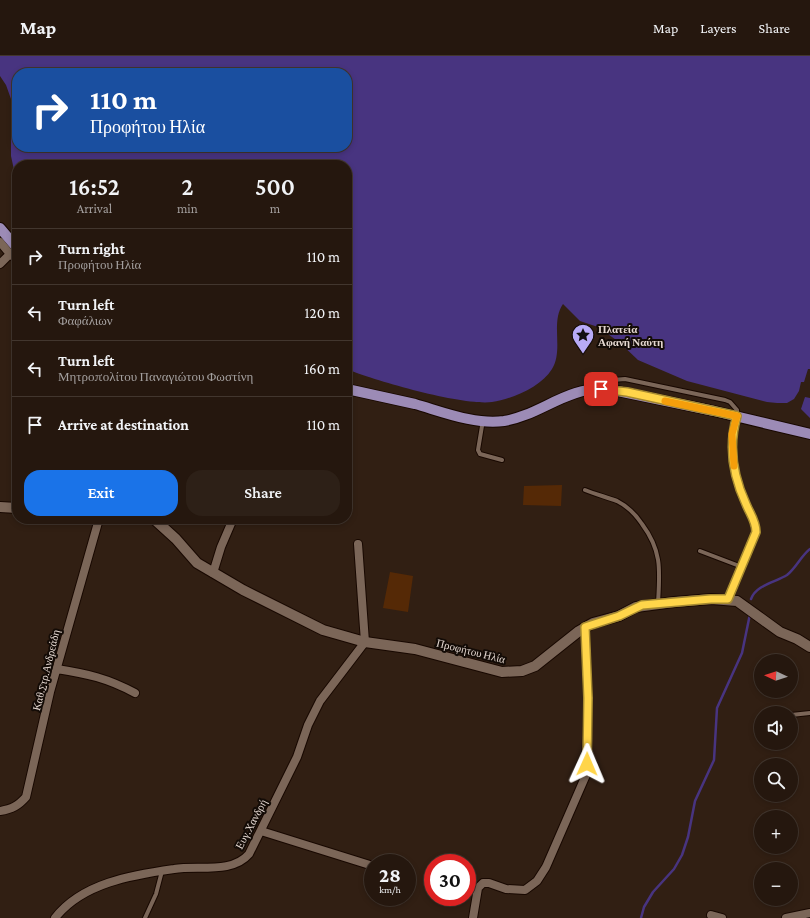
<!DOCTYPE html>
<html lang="en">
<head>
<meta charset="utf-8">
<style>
  body { margin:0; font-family:"Crimson Pro",serif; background:#2d2017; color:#f1f3f6; height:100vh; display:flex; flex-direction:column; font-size:15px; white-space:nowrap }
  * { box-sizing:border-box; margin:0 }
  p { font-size:13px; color:#a39f9e }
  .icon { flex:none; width:22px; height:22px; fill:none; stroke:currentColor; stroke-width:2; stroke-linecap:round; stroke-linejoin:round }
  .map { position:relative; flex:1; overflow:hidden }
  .panel { position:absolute; left:12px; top:104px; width:340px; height:364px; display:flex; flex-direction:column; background:#25170e; border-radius:16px; box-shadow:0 2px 6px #0003,0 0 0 1px #42362e }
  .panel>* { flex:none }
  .banner { position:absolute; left:12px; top:12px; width:340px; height:84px; border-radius:16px; box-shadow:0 2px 6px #0003,0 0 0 1px #42362e; background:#1a4fa0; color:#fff; overflow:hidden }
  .needle { width:26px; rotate:274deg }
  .controls { position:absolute; left:754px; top:598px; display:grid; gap:8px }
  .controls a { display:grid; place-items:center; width:44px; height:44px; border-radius:50%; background:#25170e; box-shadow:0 2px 6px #0003,0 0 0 1px #42362e; font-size:20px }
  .speed { position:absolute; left:364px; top:798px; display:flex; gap:8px; font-size:20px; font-weight:700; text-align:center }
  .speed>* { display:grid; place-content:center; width:52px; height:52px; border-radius:50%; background:#25170e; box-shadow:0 2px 6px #0003,0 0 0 1px #42362e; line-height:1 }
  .speed small { font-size:10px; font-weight:400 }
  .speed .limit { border:6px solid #d22; background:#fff; color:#111 }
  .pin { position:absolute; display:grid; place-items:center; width:34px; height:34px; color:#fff; margin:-17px; border-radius:8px; box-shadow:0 2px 6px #0006 }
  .me { position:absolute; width:44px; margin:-22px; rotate:1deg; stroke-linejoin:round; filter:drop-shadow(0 0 3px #0008) }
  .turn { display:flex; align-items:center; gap:14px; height:84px; padding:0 12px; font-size:18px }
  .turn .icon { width:52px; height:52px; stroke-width:2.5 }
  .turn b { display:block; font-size:28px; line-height:34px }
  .eta { display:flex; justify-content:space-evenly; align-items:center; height:68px; text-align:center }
  .eta b { font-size:24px; font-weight:600; line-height:28px }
  .cta { display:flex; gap:8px; margin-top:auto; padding:8px 12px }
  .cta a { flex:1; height:46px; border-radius:16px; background:#1a73e8; color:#fff; font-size:16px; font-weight:600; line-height:46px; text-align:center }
  .cta a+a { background:#2d2017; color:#f1f3f6 }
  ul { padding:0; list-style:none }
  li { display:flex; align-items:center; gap:12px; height:56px; padding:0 12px; border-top:1px solid #42362e }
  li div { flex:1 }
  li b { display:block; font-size:15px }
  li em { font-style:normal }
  header { display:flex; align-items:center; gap:24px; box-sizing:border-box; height:56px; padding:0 20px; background:#25170e; border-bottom:1px solid #42362e }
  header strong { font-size:19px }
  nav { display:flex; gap:22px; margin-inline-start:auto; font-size:14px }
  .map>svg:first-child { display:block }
</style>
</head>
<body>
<header>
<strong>Map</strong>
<nav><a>Map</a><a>Layers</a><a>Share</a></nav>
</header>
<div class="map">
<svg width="810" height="862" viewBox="0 0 810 862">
  <rect width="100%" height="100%" fill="#311f13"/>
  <path fill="#552906" d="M562 429 561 450 523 449 524 430Z
    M390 516 413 520 408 556 383 552Z"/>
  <path fill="#483480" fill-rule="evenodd" d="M0 0H810V313H808L804 326H801L799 335 794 343 787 347H777L767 346 687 325 638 304 619 286 598 271 580 265 563 248C550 267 564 293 552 313 541 331 512 343 492 346 464 350 375 325 347 313V109H17V128L11 100V43L6 29 0 20ZM17 17H347V91H17Z
    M805 341 810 342V362L801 353Z"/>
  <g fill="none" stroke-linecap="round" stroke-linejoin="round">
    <path stroke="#483480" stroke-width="2.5" d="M751 543C756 529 776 526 787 519 796 512 801 500 810 493
      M641 862 644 851 653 836 674 813 682 799 688 781 695 745 714 704 717 652 742 597 750 558"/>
    <g stroke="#180801" stroke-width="6">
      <path id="service" d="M607 331 613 324 625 323 725 344 730 346 737 354V360
        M482 370 478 394 480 398 502 404
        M585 434C595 438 606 441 617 445 627 450 636 459 642 468 662 495 660 514 658 547
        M700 495 742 511
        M791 659 810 657
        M145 862 156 838 162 815"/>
    </g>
    <g stroke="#180801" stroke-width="10">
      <path id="minor" d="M0 186 10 198
        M0 208 10 198 17 204
        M213 517 221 491 233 463
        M728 543 756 476C756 465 750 458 746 448 733 420 728 390 737 361
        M57 613C88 618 107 622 135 637
        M0 755C12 753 18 750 26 741L50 636 99 463
        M261 775 373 810
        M711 859 722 862
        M55 862C82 827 132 819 174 813 198 809 232 818 249 798L297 701 308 669 320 645 365 586 358 488
        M473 862 478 832 483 827H489L506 833 525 834 537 825 546 811 586 719 588 642 585 571
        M786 862 810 857"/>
    </g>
    <g stroke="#180801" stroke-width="12">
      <path id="tertiary" d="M0 451 17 452
        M154 463 176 483 197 507 243 534 323 574 365 586 415 593 502 616 522 615 535 610 579 575 593 567 619 560 636 551 674 546 711 543 737 545 780 576 797 583 810 591"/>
    </g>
    <g stroke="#180801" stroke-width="12">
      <path id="primary" d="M0 172 17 192
        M347 333C370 338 393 343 415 348 443 356 475 369 504 365 541 359 567 330 608 333L714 355 810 378"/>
    </g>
    <use href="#service" stroke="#7b6658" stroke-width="4"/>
    <use href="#minor" stroke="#7b6658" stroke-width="8"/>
    <use href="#tertiary" stroke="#7b6658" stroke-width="10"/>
    <use href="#primary" stroke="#9c8bb6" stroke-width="10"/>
  </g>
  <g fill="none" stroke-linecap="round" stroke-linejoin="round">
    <g stroke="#a68a30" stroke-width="10">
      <path id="route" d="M587 708 588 642 585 571 619 560 642 549 711 543H728L756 476C756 465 750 458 746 448 733 420 728 390 737 360L627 336 601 333"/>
    </g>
    <use href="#route" stroke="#ffd54a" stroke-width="7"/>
    <path stroke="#f59e0b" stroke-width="7" d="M665 345 737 360 732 378 734 410"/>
  </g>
  <defs>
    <g id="sight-pin" transform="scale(1.15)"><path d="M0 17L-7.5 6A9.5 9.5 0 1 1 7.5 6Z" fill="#b8abf7" stroke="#130b06"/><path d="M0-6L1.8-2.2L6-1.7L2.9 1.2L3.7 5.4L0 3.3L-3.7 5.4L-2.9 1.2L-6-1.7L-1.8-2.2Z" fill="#111"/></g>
  </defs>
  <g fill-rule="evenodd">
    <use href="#sight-pin" x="583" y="279"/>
  </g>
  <g text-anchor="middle" stroke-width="4" stroke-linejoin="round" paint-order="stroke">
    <g font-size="11" font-weight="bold" fill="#e5d8d1" stroke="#130b06" text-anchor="start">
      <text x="598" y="277">Πλατεία<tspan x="598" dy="13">Αφανή Ναύτη</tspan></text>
    </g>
    <g font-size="11" fill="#e5d8d1" stroke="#130b06">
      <text transform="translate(471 595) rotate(14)" y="4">Προφήτου Ηλία</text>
      <text transform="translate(46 614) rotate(-76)" y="4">Καθ.Στρ.Ανδρεάδη</text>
      <text transform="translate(251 768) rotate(-62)" y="4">Ευγ.Χανδρή</text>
    </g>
  </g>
</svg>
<div class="controls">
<a><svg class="needle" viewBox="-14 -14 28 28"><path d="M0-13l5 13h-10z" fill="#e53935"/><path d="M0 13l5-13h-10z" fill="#a39f9e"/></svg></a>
<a><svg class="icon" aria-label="sound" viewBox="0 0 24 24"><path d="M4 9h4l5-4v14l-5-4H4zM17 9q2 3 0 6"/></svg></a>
<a><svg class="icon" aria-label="search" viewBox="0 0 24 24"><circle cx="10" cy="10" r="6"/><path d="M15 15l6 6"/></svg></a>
<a>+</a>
<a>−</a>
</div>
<div class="speed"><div>28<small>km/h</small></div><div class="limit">30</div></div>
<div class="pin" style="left:601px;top:333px;background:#d93025"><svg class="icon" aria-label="arrive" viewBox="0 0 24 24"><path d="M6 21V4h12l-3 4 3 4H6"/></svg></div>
<svg class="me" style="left:587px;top:708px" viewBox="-20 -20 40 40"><path d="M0-17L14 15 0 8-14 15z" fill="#ffd54a" stroke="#fff" stroke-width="4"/></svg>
<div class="banner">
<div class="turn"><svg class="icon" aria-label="right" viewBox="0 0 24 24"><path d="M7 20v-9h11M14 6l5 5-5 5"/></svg><div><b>110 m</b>Προφήτου Ηλία</div></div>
</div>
<section class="panel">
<div class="eta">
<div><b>16:52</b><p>Arrival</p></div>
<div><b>2</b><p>min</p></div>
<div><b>500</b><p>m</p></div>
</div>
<ul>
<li><svg class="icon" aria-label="right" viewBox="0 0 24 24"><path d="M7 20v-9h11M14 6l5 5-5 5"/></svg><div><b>Turn right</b><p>Προφήτου Ηλία</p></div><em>110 m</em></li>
<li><svg class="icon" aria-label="left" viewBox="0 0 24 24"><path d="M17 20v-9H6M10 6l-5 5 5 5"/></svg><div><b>Turn left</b><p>Φαφάλιων</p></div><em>120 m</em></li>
<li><svg class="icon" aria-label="left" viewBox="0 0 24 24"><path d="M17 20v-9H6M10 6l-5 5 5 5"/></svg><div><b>Turn left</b><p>Μητροπολίτου Παναγιώτου Φωστίνη</p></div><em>160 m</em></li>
<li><svg class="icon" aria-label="arrive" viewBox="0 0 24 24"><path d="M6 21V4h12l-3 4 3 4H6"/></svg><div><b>Arrive at destination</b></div><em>110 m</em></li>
</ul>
<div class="cta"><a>Exit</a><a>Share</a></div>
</section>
</div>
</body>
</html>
